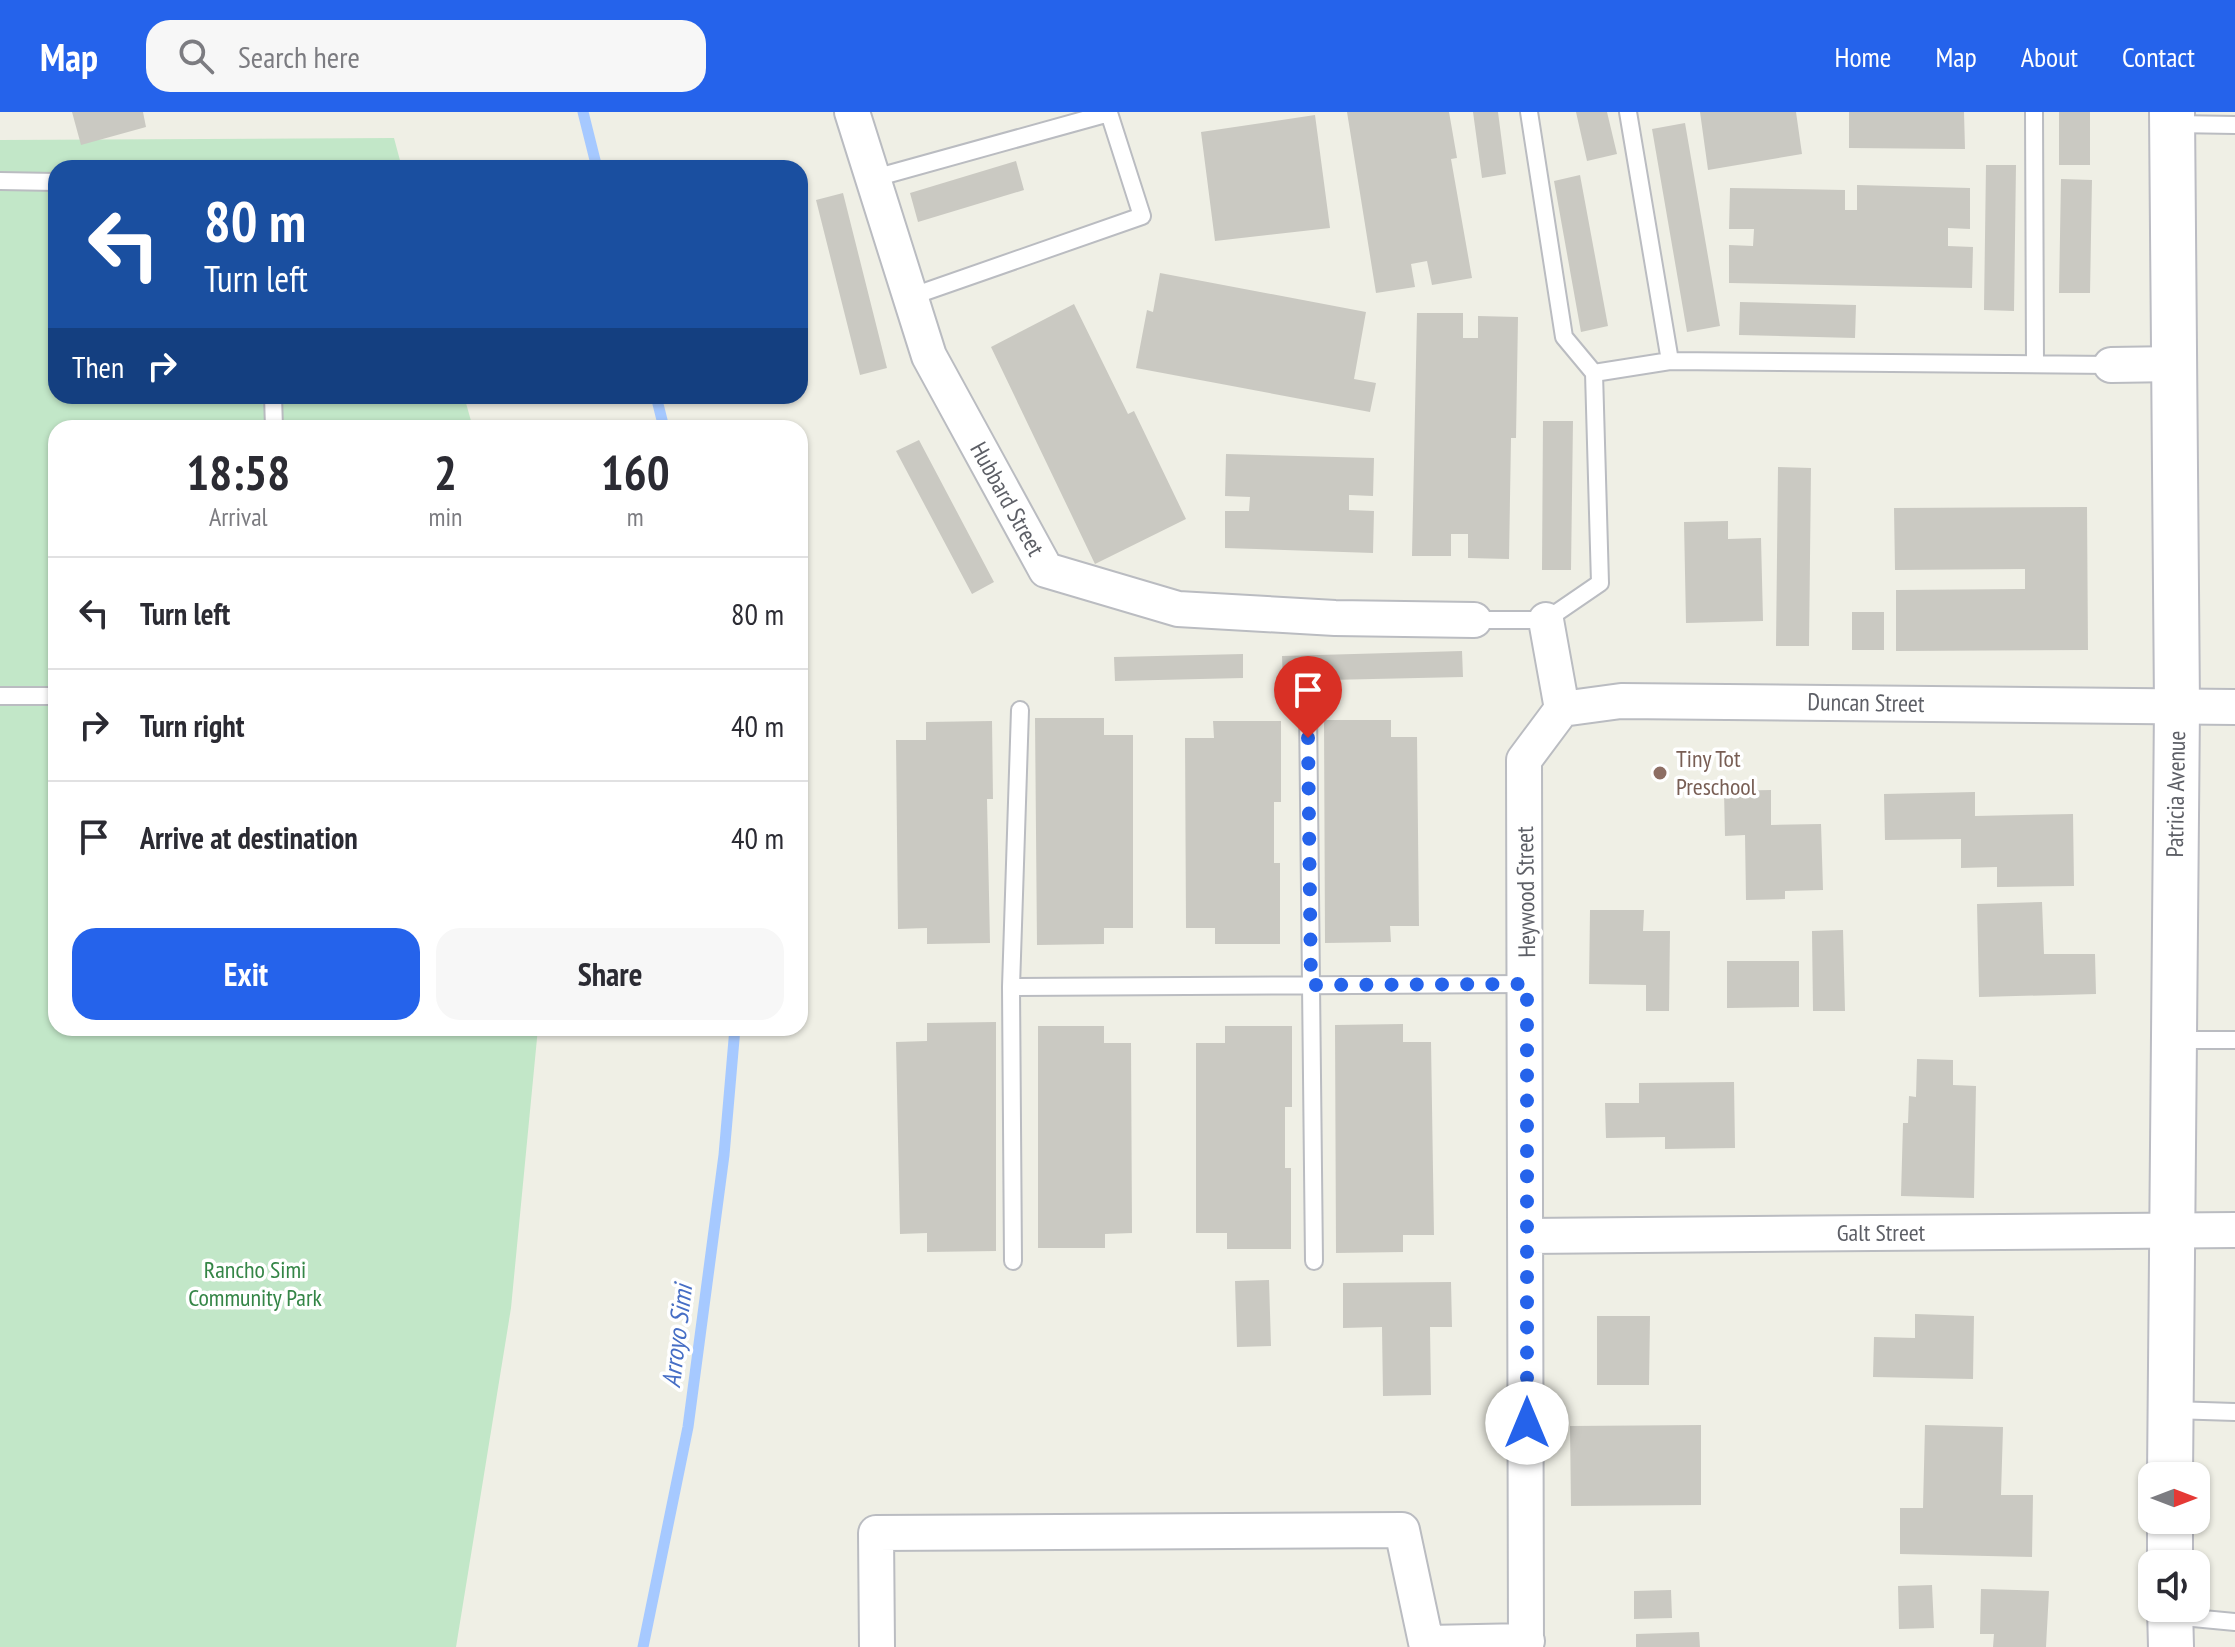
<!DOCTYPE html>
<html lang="en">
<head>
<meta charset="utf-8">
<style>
  body { margin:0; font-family:"PT Sans Narrow",sans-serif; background:#f7f7f7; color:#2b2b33; height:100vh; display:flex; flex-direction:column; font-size:30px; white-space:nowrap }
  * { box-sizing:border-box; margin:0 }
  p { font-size:26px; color:#7c7c81 }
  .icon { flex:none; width:44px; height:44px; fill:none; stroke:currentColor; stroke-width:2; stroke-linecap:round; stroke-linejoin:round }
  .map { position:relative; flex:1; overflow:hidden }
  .panel { position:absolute; left:48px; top:308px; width:760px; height:616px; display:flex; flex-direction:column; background:#fff; border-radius:24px; box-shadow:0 2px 6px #0004 }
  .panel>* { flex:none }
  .banner { position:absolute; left:48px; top:48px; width:760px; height:244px; border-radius:24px; box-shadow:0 2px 6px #0004; background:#1a4fa0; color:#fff; overflow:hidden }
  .needle { width:52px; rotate:90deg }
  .controls { position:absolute; left:2138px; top:1350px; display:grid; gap:16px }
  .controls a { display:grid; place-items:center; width:72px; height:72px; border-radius:16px; background:#fff; box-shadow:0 2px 6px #0004; font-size:40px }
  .pin { position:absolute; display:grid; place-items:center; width:68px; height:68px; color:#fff; margin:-82px -34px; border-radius:50% 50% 50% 0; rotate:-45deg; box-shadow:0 0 8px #0007 }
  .pin .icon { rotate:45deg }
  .me { position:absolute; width:88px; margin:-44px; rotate:0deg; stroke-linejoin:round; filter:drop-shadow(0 0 6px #0008) }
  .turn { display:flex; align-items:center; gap:28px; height:168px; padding:0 24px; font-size:36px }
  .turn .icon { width:104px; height:104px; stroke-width:2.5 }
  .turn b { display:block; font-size:56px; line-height:68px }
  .then { display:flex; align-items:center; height:76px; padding:0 24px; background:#0003; gap:16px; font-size:30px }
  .eta { display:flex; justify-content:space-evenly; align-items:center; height:136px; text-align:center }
  .eta b { font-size:48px; font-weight:700; line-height:56px }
  .action { display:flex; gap:16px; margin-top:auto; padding:16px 24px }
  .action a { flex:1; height:92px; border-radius:24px; background:#2563eb; color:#fff; font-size:32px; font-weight:700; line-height:92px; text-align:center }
  .action a+a { background:#f7f7f7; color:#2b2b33 }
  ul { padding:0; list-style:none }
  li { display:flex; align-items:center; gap:24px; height:112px; padding:0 24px; border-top:2px solid #e1e1e2 }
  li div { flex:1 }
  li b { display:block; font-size:30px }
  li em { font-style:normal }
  header { display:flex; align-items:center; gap:48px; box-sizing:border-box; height:112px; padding:0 40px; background:#2563eb; color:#fff }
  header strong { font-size:38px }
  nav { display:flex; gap:44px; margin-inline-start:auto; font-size:28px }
  .search { width:560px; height:72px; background:#f7f7f7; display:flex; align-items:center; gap:20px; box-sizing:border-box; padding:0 28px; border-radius:24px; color:#7c7c81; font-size:30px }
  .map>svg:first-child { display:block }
</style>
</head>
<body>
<header>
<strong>Map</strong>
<div class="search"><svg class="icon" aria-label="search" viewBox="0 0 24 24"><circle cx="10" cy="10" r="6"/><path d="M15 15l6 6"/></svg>Search here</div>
<nav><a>Home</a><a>Map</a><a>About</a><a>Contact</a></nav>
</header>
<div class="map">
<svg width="2235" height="1535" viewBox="0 0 2235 1535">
  <rect width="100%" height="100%" fill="#efefe5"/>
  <path fill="#c2e7c8" d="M394 26 402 56H56V284H464L473 316H56V916H538L511 1196 456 1535H0V28Z"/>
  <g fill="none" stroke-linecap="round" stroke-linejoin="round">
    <path stroke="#a6c9ff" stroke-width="11" d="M583 0 597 56
      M656 284 664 316
      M643 1535 688 1315 724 1043 735 916"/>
  </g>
  <path fill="#cac9c2" d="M72 0H143L146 15 81 33Z
    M1347 0H1449L1457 46 1451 47 1472 166 1432 173 1427 149 1411 152 1415 175 1376 181Z
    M1473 0H1498L1506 62 1482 66Z
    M1576 0H1607L1617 42 1587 49Z
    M1700 0H1796L1802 42 1708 58Z
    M1849 0H1964L1965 37 1849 36Z
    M2059 0H2090V53H2059Z
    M1315 3 1330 116 1215 129 1201 20Z
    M1685 11 1720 214 1687 220 1652 17Z
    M1016 49 1024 78 918 110 910 81Z
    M1986 53H2016L2014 199 1984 198Z
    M1580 63 1608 214 1581 220 1554 69Z
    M2061 67 2092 68 2090 181H2059Z
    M1857 73 1970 76V117L1948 116V134L1973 135 1972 176 1729 171V133L1753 134 1754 117H1729L1730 76 1845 78V98H1857Z
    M843 81 887 256 860 263 816 88Z
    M1160 161 1366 200 1354 267 1376 271 1370 300 1136 256 1147 198 1153 200Z
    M1740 190 1856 193 1855 226 1739 223Z
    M1074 192 1128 302 1134 299 1186 407 1095 452 991 235Z
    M1417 201H1463V226H1478V204L1518 205 1516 326H1511L1509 447 1468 446V422H1451V444H1412Z
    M1543 309H1573L1571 458H1542Z
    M919 328 994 470 972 482 896 339Z
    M1226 342 1374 346 1373 384 1349 383V398L1374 399 1373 441 1225 436V399H1249L1250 385 1225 384Z
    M1778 355 1811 356 1809 534H1776Z
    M2087 395 2088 538 1896 539V478L2025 477V457L1895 458 1894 396Z
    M1728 409V427L1761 426 1763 509 1686 511 1684 410Z
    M1852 500H1884V538H1852Z
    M1462 539 1463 565 1283 569 1282 544Z
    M1243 542V566L1115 569 1114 545Z
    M1035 606H1104V623H1133V816H1104V832L1037 833Z
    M1324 608H1391V625H1417L1419 814H1390L1391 830 1325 831Z
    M992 609 993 687H987L990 831 927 832V816L898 817 896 628H926V610Z
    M1213 609H1281V690H1274V751H1280V832H1215V816H1186L1185 626H1214Z
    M1771 678V713L1821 712 1823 778 1785 779V787L1746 788 1745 723 1725 724 1724 679Z
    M1975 680V704L2073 702 2074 774 1997 775V755L1961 756V727L1885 728 1884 682Z
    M2042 790 2044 842H2095L2096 882 1979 885 1977 792Z
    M1590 798H1644L1643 819H1670L1669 899H1646V873L1589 872Z
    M1843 818 1845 899H1813L1812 819Z
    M1727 849H1799V895L1727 896Z
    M996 910V1139L927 1140V1121L900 1122 896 930 927 929V911Z
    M1403 912V930H1431L1434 1123H1403V1140L1336 1141 1335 913Z
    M1038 914H1104V931H1131L1132 1121 1105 1122V1136H1038Z
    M1225 914H1292V995H1285V1056H1291V1137H1227V1121H1196V931H1225Z
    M1917 947 1953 948V973L1976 974 1974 1086 1901 1084 1903 1011H1908L1909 984 1916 985Z
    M1734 970 1735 1036 1665 1037V1025L1606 1026 1605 991H1639V971Z
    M1269 1168 1271 1234 1237 1235 1235 1169Z
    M1451 1170 1452 1215H1430L1431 1283 1383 1284 1382 1215 1343 1216V1171Z
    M1915 1202 1974 1204 1973 1267 1873 1265 1874 1225 1915 1226Z
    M1597 1204H1650L1649 1273H1597Z
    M1701 1313V1393L1571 1394 1570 1314Z
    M1925 1313 2003 1315 2001 1383H2033L2032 1445 1900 1442V1396H1923Z
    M1932 1473 1934 1516 1899 1517 1898 1474Z
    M1981 1477 2049 1479 2046 1535H1993L1994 1522H1980Z
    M1671 1478 1672 1506 1634 1507V1479Z
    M1699 1520 1700 1535H1636V1522Z"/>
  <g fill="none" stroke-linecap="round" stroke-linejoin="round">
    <g stroke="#babcc1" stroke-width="20">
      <path id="lane" d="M1529 0 1564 225 1594 261
        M1628 0 1670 249
        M2034 0 2035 252
        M2174 12 2235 13
        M871 67 1109 1 1142 104 910 185
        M0 69 56 70
        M273 284 274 316
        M1474 508H1546L1600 471 1594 261 1670 249 2111 253
        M0 584H56
        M1308 595 1314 1149
        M1011 875 1527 872
        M2175 928H2235
        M1013 1149 1011 875 1020 598
        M2172 1298 2235 1300
        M2172 1504 2235 1510"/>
    </g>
    <g stroke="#babcc1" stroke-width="38">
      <path id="street" d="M852 0 929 244 1046 458 1178 497 1335 506 1474 508
        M2111 253 2175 252
        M1546 508 1562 597
        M1527 1124 2235 1118
        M1428 1531 1527 1529
        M877 1535 876 1421 1402 1418 1427 1535
        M1526 1535 1524 648 1562 597 1621 589 2235 595"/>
    </g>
    <g stroke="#bbbcc3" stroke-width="48">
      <path id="secondary" d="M2170 1364 2177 594 2172 0
        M2170 1408V1452
        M2170 1496 2171 1535"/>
    </g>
    <use href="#lane" stroke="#fff" stroke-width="16"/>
    <use href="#street" stroke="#fff" stroke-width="34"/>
    <use href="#secondary" stroke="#fff" stroke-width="44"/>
  </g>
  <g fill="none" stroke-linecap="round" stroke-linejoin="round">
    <path stroke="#2563eb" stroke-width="14" stroke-dasharray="0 25.2" d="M1308 626 1311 873 1527 872V1311"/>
  </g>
  <circle fill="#8d6e63" stroke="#fff" stroke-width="3" cx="1660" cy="661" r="8"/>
  <g text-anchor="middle" stroke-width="7" stroke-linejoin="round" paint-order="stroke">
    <g font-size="24" fill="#5d5f66" stroke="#fff">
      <text transform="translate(1007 387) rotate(61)" y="8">Hubbard Street</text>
      <text transform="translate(1866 591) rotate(1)" y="8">Duncan Street</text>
      <text transform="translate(2176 682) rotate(-89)" y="8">Patricia Avenue</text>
      <text transform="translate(1526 780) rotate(-91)" y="8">Heywood Street</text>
      <text x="1881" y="1129">Galt Street</text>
    </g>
    <g font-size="24" fill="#785e54" stroke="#fff" text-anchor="start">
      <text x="1676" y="655">Tiny Tot<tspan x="1676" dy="28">Preschool</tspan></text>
    </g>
    <g font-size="24" fill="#348546" stroke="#fff">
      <text x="255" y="1166">Rancho Simi<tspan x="255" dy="28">Community Park</tspan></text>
    </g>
    <g font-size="26" font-style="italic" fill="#466ec5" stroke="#fff">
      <text transform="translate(677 1224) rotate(-83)" y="9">Arroyo Simi</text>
    </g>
  </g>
</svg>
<div class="controls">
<a><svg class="needle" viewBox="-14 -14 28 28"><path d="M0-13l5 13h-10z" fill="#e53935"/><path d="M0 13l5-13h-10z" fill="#7c7c81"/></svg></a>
<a><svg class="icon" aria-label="sound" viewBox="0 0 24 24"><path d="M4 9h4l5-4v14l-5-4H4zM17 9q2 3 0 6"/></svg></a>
</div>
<div class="pin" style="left:1308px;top:626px;background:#d93025"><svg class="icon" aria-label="arrive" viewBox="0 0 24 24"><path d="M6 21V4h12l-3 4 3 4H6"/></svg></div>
<svg class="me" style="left:1527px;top:1311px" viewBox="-20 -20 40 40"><circle r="19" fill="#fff"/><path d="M0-13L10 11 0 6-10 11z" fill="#2563eb"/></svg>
<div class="banner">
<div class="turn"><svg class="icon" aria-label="left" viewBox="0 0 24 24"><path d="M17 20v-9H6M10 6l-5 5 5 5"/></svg><div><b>80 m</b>Turn left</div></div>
<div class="then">Then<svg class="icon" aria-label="right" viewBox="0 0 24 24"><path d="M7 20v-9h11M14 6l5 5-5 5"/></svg></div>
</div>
<section class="panel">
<div class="eta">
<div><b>18:58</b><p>Arrival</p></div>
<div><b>2</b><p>min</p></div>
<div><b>160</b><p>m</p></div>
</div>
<ul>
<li><svg class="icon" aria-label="left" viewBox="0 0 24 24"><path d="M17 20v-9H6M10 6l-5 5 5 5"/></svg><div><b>Turn left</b></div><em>80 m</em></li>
<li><svg class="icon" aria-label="right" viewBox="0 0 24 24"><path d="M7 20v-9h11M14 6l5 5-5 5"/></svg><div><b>Turn right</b></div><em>40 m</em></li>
<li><svg class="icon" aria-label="arrive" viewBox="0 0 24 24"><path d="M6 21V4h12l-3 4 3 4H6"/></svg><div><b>Arrive at destination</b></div><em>40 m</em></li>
</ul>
<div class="action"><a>Exit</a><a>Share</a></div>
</section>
</div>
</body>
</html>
